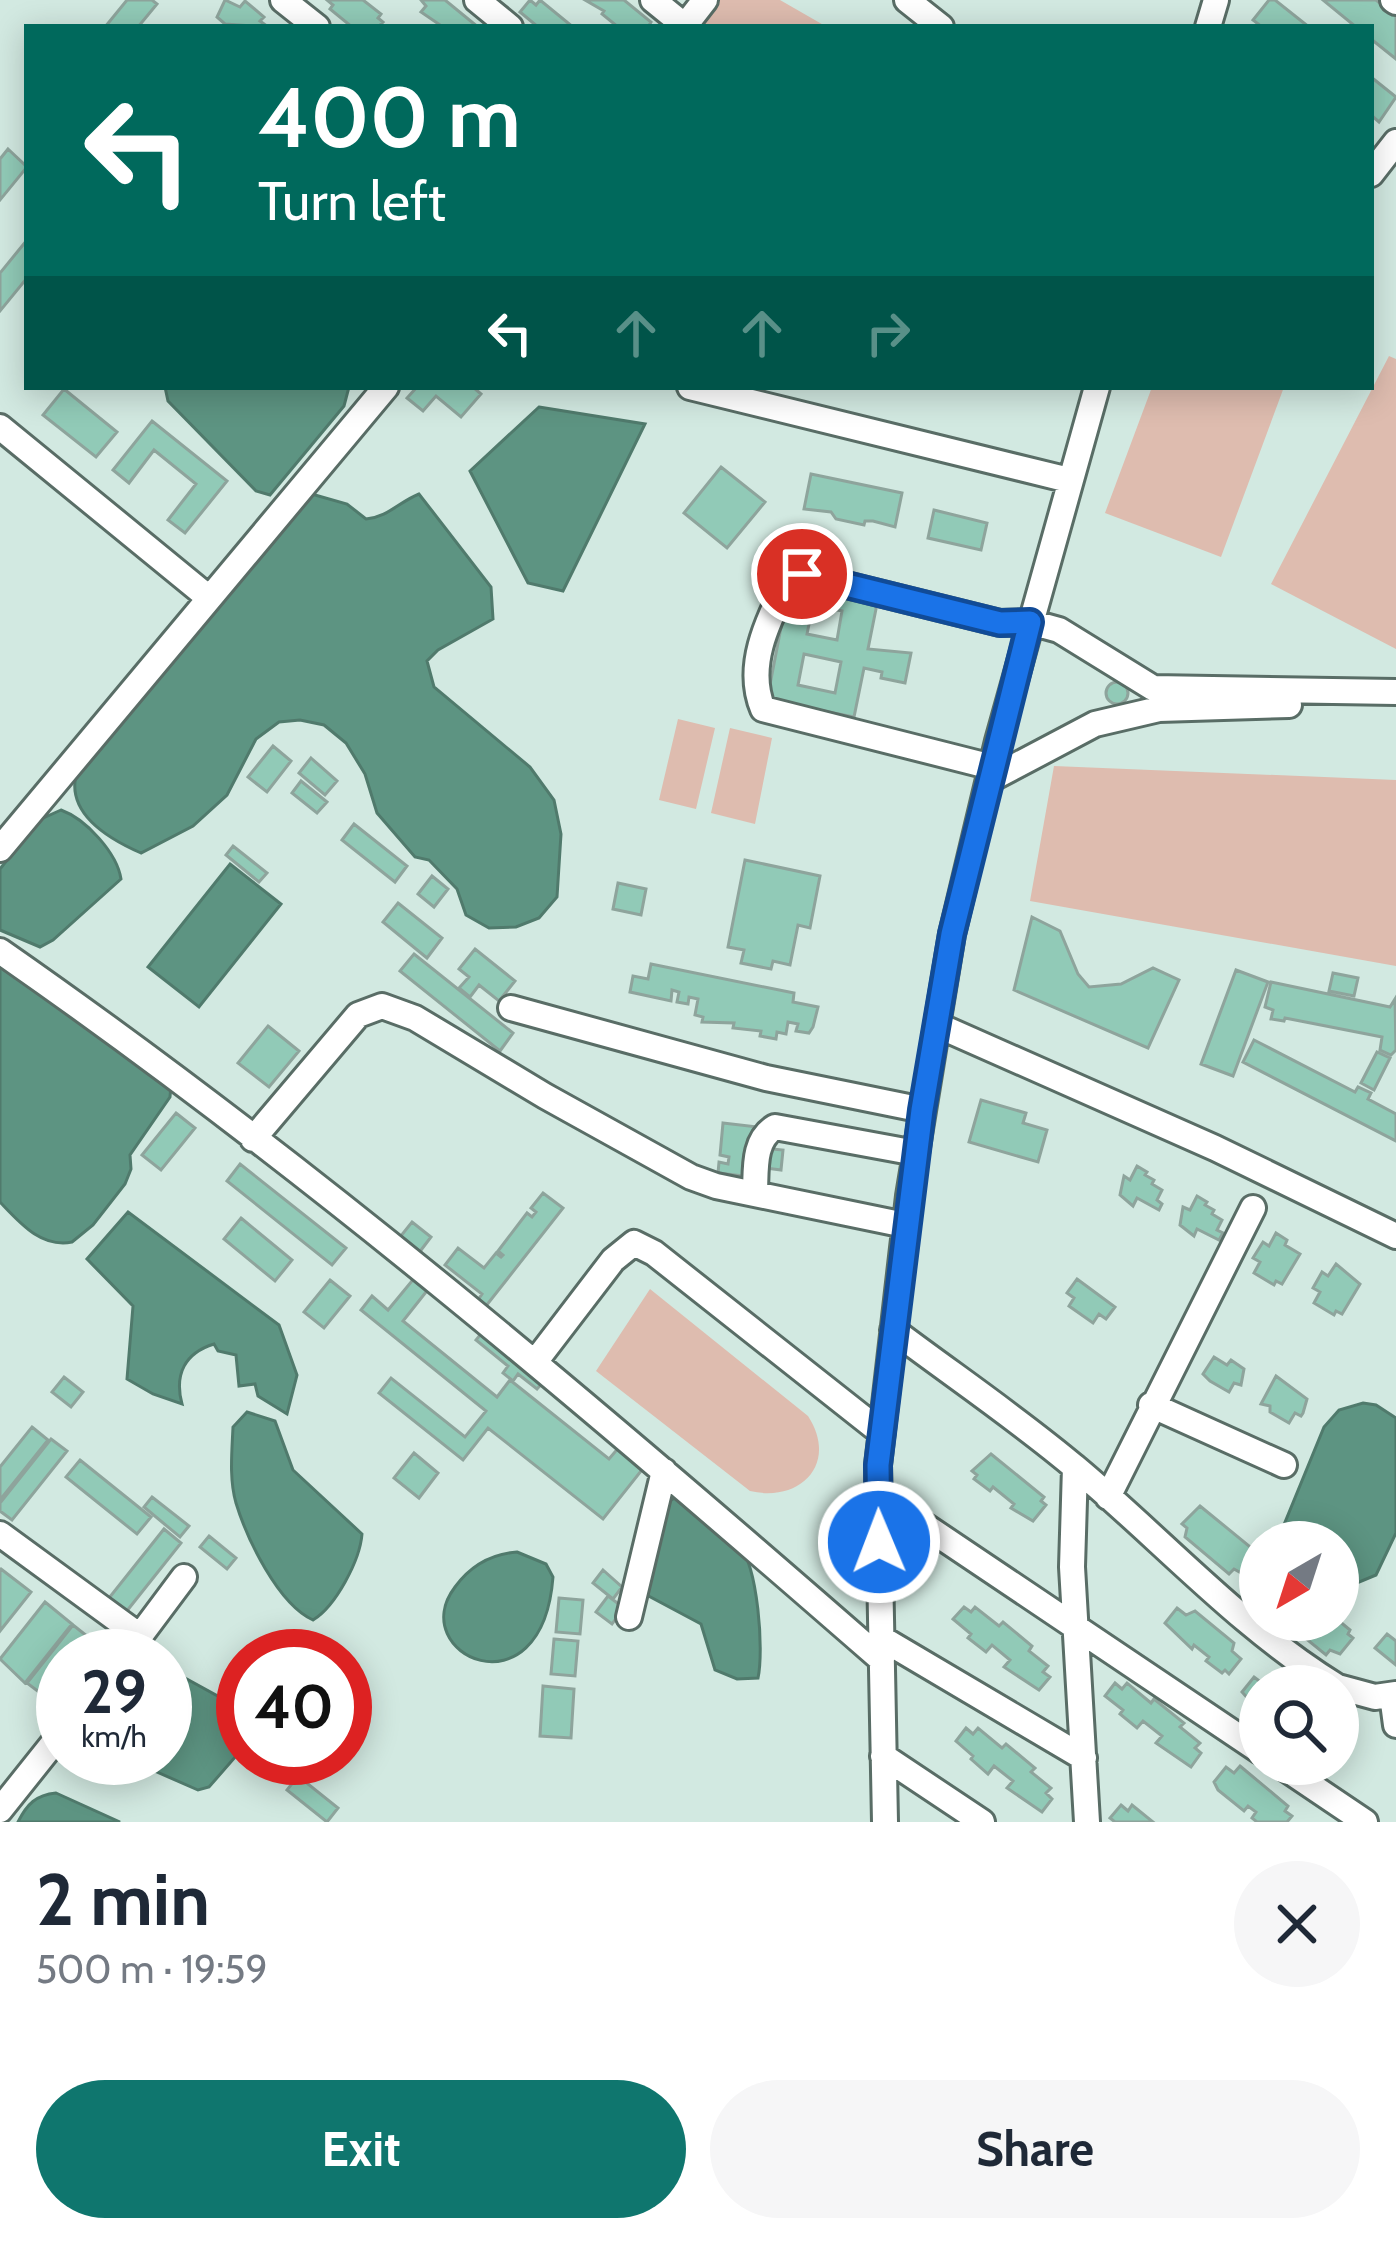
<!DOCTYPE html>
<html lang="en">
<head>
<meta charset="utf-8">
<style>
  body { margin:0; font-family:Cabin,sans-serif; background:#f6f6f7; color:#1f2937; height:100vh; display:flex; flex-direction:column; font-size:45px; white-space:nowrap }
  * { box-sizing:border-box; margin:0 }
  p { font-size:39px; color:#747a83 }
  .icon { flex:none; width:66px; height:66px; fill:none; stroke:currentColor; stroke-width:2; stroke-linecap:round; stroke-linejoin:round }
  .map { position:relative; height:1822px; overflow:hidden }
  .side { display:flex; flex-direction:column; background:#fff; flex:1 }
  .side>* { flex:none }
  .guide { position:absolute; left:24px; top:24px; width:1350px; height:366px; border-radius:0px; box-shadow:0 6px 30px #0003; background:#00695c; color:#fff; overflow:hidden }
  .needle { width:78px; rotate:219deg }
  .tools { position:absolute; left:1239px; top:1521px; display:grid; gap:24px }
  .tools a { display:grid; place-items:center; width:120px; height:120px; border-radius:50%; background:#fff; box-shadow:0 6px 30px #0003; font-size:60px }
  .speed { position:absolute; left:36px; top:1629px; display:flex; gap:24px; font-size:60px; font-weight:700; text-align:center }
  .speed>* { display:grid; place-content:center; width:156px; height:156px; border-radius:50%; background:#fff; box-shadow:0 6px 30px #0003; line-height:1 }
  .speed small { font-size:30px; font-weight:400 }
  .speed .limit { border:18px solid #d22; background:#fff; color:#111 }
  .pin { position:absolute; display:grid; place-items:center; width:102px; height:102px; color:#fff; margin:-51px; border:6px solid #fff; border-radius:50%; box-shadow:0 3px 12px #0007 }
  .me { position:absolute; width:132px; margin:-66px; rotate:359deg; stroke-linejoin:round; filter:drop-shadow(0 0 9px #0008) }
  .turn { display:flex; align-items:center; gap:42px; height:252px; padding:0 36px; font-size:54px }
  .turn .icon { width:156px; height:156px; stroke-width:2.5 }
  .turn b { display:block; font-size:84px; line-height:102px }
  .lanes { display:flex; align-items:center; height:114px; padding:0 36px; background:#0003; justify-content:center; gap:60px; direction:ltr }
  .lanes .off { opacity:.35 }
  .round { display:grid; place-items:center; flex:none; width:126px; height:126px; border-radius:63px; background:#f6f6f7 }
  .summary { display:flex; align-items:center; justify-content:space-between; height:204px; padding:0 36px }
  h1 { font-size:72px; font-weight:700; line-height:90px }
  .primary-button { display:flex; gap:24px; margin-top:auto; padding:24px 36px }
  .primary-button a { flex:1; height:138px; border-radius:72px; background:#0f766e; color:#fff; font-size:48px; font-weight:700; line-height:138px; text-align:center }
  .primary-button a+a { background:#f6f6f7; color:#1f2937 }
  .map>svg:first-child { display:block }
</style>
</head>
<body>
<div class="map">
<svg width="1396" height="1822" viewBox="0 0 1396 1822">
  <rect width="100%" height="100%" fill="#d2e9e1"/>
  <path fill="#debcaf" d="M696 0H780L827 27H681Z
    M1389 356 1396 359V649L1271 584Z
    M1152 387H1284L1221 557 1105 513Z
    M678 719 715 728 696 809 659 800Z
    M730 728 772 738 755 824 711 813Z
    M1054 766 1396 780V966L1030 901Z
    M650 1289 808 1416C839 1464 800 1503 750 1491L596 1371Z"/>
  <path fill="#5d9482" stroke="#507a6c" stroke-width="3" d="M165 387H349L344 406 270 495 256 491 168 401Z
    M539 407 645 424 563 591 528 583 470 471Z
    M308 493 347 504 366 519C388 517 399 502 419 494L491 587 493 619 438 650 427 661 434 687 530 767 554 800 561 834 557 897 539 918 516 927 489 928 466 915 457 889 429 860 415 857 377 813 365 774 346 743 324 725 300 720 279 722 256 739 227 795 193 826 141 853C109 839 67 814 76 775Z
    M61 810C86 819 117 853 121 879L53 940 40 947 0 930V869L39 820Z
    M230 864 281 904 199 1007 148 967Z
    M0 967 171 1086 170 1097 130 1155 131 1169 125 1184 93 1225 72 1242C41 1248 20 1223 0 1202Z
    M128 1212 279 1325 297 1375 287 1414 258 1396 255 1384 239 1386 236 1355 218 1351 214 1344C185 1353 174 1374 182 1404L153 1394 127 1379 133 1306 87 1259Z
    M1363 1403 1376 1405 1396 1418V1533L1376 1575 1357 1583 1338 1580V1542H1285L1281 1532 1324 1427 1339 1410Z
    M247 1412 275 1421 293 1470 362 1534C360 1560 336 1606 313 1620 278 1604 247 1539 236 1503 229 1479 232 1451 233 1427Z
    M680 1495C699 1511 723 1526 739 1545 758 1567 764 1650 758 1678L737 1679 715 1670 701 1624 643 1593 668 1502Z
    M517 1552 546 1564 553 1577C542 1719 404 1654 455 1587 471 1565 491 1554 517 1552Z
    M165 1667 243 1710V1748L209 1787 198 1790 125 1758H165Z
    M56 1793 120 1822H18C27 1804 36 1795 56 1793Z"/>
  <path fill="#91cab7" stroke="#8ea49c" stroke-width="3" fill-rule="evenodd" d="M127 0H152L157 4 138 27H105Z
    M225 0 240 7 245 1 264 17 260 21 268 27 225 24 217 17Z
    M327 0H363L381 14 378 18 383 22 378 27H352L330 9 333 5Z
    M445 0 478 27H443L421 12 426 6 421 0Z
    M530 0 536 5 540 0 573 27H538L520 12Z
    M585 0H624L651 22 648 27H618L602 14 604 11Z
    M1269 0H1275L1309 27H1262L1253 20Z
    M1323 0H1376L1396 16V59L1371 39V27H1356Z
    M1371 77 1396 97 1379 122 1371 115Z
    M8 149 27 167 0 200V159Z
    M27 240V278L0 311V273Z
    M417 387H473L481 394 461 417 436 396 423 411 407 398Z
    M64 389 117 432 96 457 43 415Z
    M152 421 227 481 185 533 168 520 196 484 154 450 129 483 113 470Z
    M721 467 765 502 727 548 684 513Z
    M811 474 902 493 895 527 873 521H865L864 525 836 519 831 512 804 509Z
    M934 510 987 523 981 550 928 538Z
    M790 581 878 599 868 649 911 653 905 683 881 678 882 672 864 668 854 717 767 700ZM813 605 842 611 837 640 807 634ZM804 654 841 662 835 693 798 685Z
    M1106 693a11 11 0 1 1 22 0a11 11 0 1 1-22 0Z
    M273 746 291 761 267 792 248 777Z
    M311 758 337 781 325 795 299 773Z
    M301 781 327 802 317 813 292 793Z
    M354 824 407 866 395 882 342 840Z
    M233 846 267 873 259 882 226 855Z
    M745 860 820 876 810 928 798 925 790 965 773 961 771 969 741 963 744 950 728 947Z
    M432 876 448 889 434 907 418 894Z
    M618 883 646 889 641 915 613 909Z
    M398 903 442 938 427 958 383 922Z
    M1032 917 1060 931 1078 974 1089 987 1121 984 1153 968 1179 980 1148 1048 1014 990Z
    M475 949 515 981 499 1001 479 985 470 997 459 988 469 977 459 969Z
    M414 954 513 1033 500 1051 400 971Z
    M651 964 794 993 793 1002 818 1007 813 1027 809 1033 796 1031 798 1024 788 1022 786 1034 777 1032 776 1039 760 1036 761 1031 733 1028 734 1023 702 1022 703 1017 695 1015 698 999 689 997 688 1004 677 1002 679 992 672 990 671 1001 630 992 633 976 648 979Z
    M1236 970 1268 982 1233 1076 1201 1064Z
    M1333 973 1358 978 1354 996 1329 991Z
    M1271 982 1390 1007 1395 999 1396 1050 1391 1055 1380 1050 1382 1037 1285 1018 1284 1021 1271 1019 1273 1010 1265 1007Z
    M268 1026 299 1051 269 1087 238 1063Z
    M1254 1040 1355 1092 1358 1087 1371 1093 1368 1099 1396 1114V1141L1243 1062Z
    M1377 1052 1390 1058 1374 1090 1361 1083Z
    M981 1100 1026 1113 1023 1123 1047 1130 1038 1162 969 1142Z
    M176 1113 195 1128 161 1170 142 1155Z
    M723 1123 758 1127 762 1148 783 1150 781 1170 759 1167 752 1177 718 1173 719 1162 728 1164 729 1157 720 1155Z
    M240 1164 346 1248 332 1265 227 1181Z
    M1137 1166 1147 1172 1145 1175 1154 1180 1152 1184 1162 1190 1157 1200 1162 1204 1159 1210 1137 1198 1133 1206 1120 1195 1124 1176 1130 1180Z
    M543 1193 563 1208 486 1306 478 1300 482 1294 445 1265 458 1248 484 1268 496 1253 501 1257 503 1255 498 1251 527 1213 532 1217 536 1212 531 1208Z
    M1197 1196 1207 1202 1205 1205 1214 1210 1212 1214 1222 1220 1217 1230 1223 1233 1219 1240 1197 1229 1194 1236 1180 1225 1183 1207 1190 1210Z
    M241 1218 292 1260 275 1281 224 1239Z
    M412 1222 431 1237 415 1258 396 1242Z
    M1276 1233 1287 1240 1285 1245 1300 1254 1282 1284 1276 1281 1274 1285 1254 1273 1260 1262 1253 1258 1263 1242 1269 1246Z
    M1336 1264 1360 1284 1342 1314 1336 1311 1334 1315 1314 1303 1320 1292 1313 1288 1322 1272 1328 1276Z
    M416 1276 430 1287 403 1321 497 1397 510 1380 609 1459 620 1446 645 1466 603 1519 488 1428 463 1460 379 1393 391 1378 465 1437 486 1411 361 1310 372 1296 388 1310Z
    M1077 1279 1115 1307 1106 1319 1099 1314 1093 1323 1069 1306 1074 1298 1067 1293Z
    M330 1280 350 1296 324 1328 304 1312Z
    M484 1330 546 1379 537 1389 518 1374 513 1381 503 1373 508 1366 476 1340Z
    M1214 1357 1227 1365 1231 1360 1244 1369 1241 1385 1234 1383 1229 1392 1210 1381 1203 1374Z
    M1276 1376 1307 1399 1303 1413 1301 1416 1295 1413 1289 1423 1270 1412V1406L1261 1404Z
    M64 1377 83 1392 71 1407 52 1392Z
    M32 1427 48 1440 0 1500V1467Z
    M51 1439 67 1451 12 1520 0 1511V1503Z
    M414 1453 438 1473 419 1498 394 1478Z
    M991 1454 1044 1497 1041 1501 1046 1505 1033 1521 1011 1508 1014 1504 993 1487 990 1491 974 1479 977 1475 972 1471Z
    M80 1460 151 1517 137 1534 66 1477Z
    M152 1497 189 1526 180 1537 144 1507Z
    M1200 1506 1254 1550 1251 1553 1256 1558 1243 1574 1234 1569 1229 1574 1185 1537 1187 1528 1182 1524Z
    M164 1529 181 1543 126 1612 109 1598Z
    M209 1536 236 1558 227 1569 200 1547Z
    M1 1569 31 1592 0 1631V1570Z
    M603 1570 622 1587 613 1599 593 1583Z
    M608 1596 624 1608 612 1624 596 1612Z
    M559 1598 583 1600 580 1634 556 1632Z
    M45 1602 72 1624 25 1683 0 1659Z
    M964 1607 971 1612 975 1607 999 1626 1003 1622 1032 1646 1029 1651 1048 1666 1043 1672 1050 1677 1039 1690 1004 1667 1010 1660 992 1645 986 1652 968 1638 971 1634 953 1619Z
    M1177 1608 1186 1615 1195 1611 1234 1643 1232 1651 1241 1659 1229 1674 1225 1670 1222 1673 1206 1661 1209 1657 1194 1645 1192 1649 1165 1623Z
    M1283 1620H1338L1350 1630 1348 1634 1353 1638 1340 1654 1330 1650 1326 1655Z
    M73 1625 102 1648 95 1656H63V1696L56 1705 27 1683Z
    M1387 1634 1396 1641V1665L1375 1648Z
    M554 1639 578 1641 575 1676 551 1674Z
    M1254 1677 1262 1683 1271 1680 1278 1686H1260V1712L1242 1692Z
    M1115 1683 1122 1689 1127 1683 1151 1703 1154 1699 1184 1723 1180 1727 1200 1743 1195 1748 1201 1753 1191 1767 1156 1743 1162 1736 1143 1721 1137 1728 1120 1714 1123 1710 1105 1696Z
    M543 1686 574 1689 571 1738 540 1736Z
    M966 1728 973 1734 978 1728 1002 1748 1006 1744 1035 1768 1031 1772 1051 1788 1046 1793 1052 1799 1042 1812 1007 1788 1013 1781 994 1766 988 1774 971 1759 973 1756 956 1741Z
    M1240 1766 1288 1806 1285 1811 1292 1816 1287 1822H1257L1252 1818 1256 1812 1248 1806 1244 1811 1218 1790 1214 1782 1226 1767 1234 1773Z
    M298 1776 338 1808 327 1822 287 1790Z
    M1121 1805 1128 1811 1132 1805 1153 1822H1115L1110 1818Z"/>
  <g fill="none" stroke-linecap="round" stroke-linejoin="round">
    <g stroke="#596d66" stroke-width="30">
      <path id="minor" d="M283 0 317 27
        M477 0 510 27
        M653 0 685 26
        M907 0 941 27
        M1393 0 1396 2
        M684 27 705 0
        M1208 27 1216 0
        M1371 174 1396 142
        M690 387 1069 480
        M0 427 209 598
        M992 767 763 709C744 664 770 617 790 576L802 574 1000 623 1030 622 1059 630 1153 688 1396 692
        M989 780 1095 724 1159 709 1289 705
        M0 849 386 387
        M0 951C309 1166 598 1412 882 1660
        M511 1008 766 1078 923 1110
        M937 1025 1215 1148 1396 1236
        M253 1139 358 1015 382 1006 415 1018 545 1096 691 1177 716 1186 905 1225
        M755 1192C756 1169 753 1140 775 1127L916 1153
        M893 1330C954 1376 1018 1419 1076 1468 1162 1540 1240 1627 1336 1686
        M535 1362 613 1260 634 1243 654 1253 882 1433
        M1151 1405 1284 1465
        M1075 1467 1072 1567 1087 1822
        M879 1495 1260 1751
        M1108 1497 1253 1208
        M0 1534 141 1637
        M629 1617 664 1471
        M881 1638 1084 1758
        M125 1656 184 1577
        M1338 1687 1375 1697 1396 1694
        M1392 1695 1396 1725
        M883 1756 982 1822
        M1279 1764 1365 1822
        M0 1810 63 1731
        M885 1822 878 1465 909 1196 952 934 998 741 1097 387"/>
    </g>
    <use href="#minor" stroke="#fff" stroke-width="24"/>
  </g>
  <g fill="none" stroke-linecap="round" stroke-linejoin="round">
    <g stroke="#114b97" stroke-width="30">
      <path id="route" d="M802 574 1000 623 1030 622 952 934 922 1110 878 1465 879 1542"/>
    </g>
    <use href="#route" stroke="#1a73e8" stroke-width="21"/>
  </g>
</svg>
<div class="tools">
<a><svg class="needle" viewBox="-14 -14 28 28"><path d="M0-13l5 13h-10z" fill="#e53935"/><path d="M0 13l5-13h-10z" fill="#747a83"/></svg></a>
<a><svg class="icon" aria-label="search" viewBox="0 0 24 24"><circle cx="10" cy="10" r="6"/><path d="M15 15l6 6"/></svg></a>
</div>
<div class="speed"><div>29<small>km/h</small></div><div class="limit">40</div></div>
<div class="pin" style="left:802px;top:574px;background:#d93025"><svg class="icon" aria-label="arrive" viewBox="0 0 24 24"><path d="M6 21V4h12l-3 4 3 4H6"/></svg></div>
<svg class="me" style="left:879px;top:1542px" viewBox="-20 -20 40 40"><circle r="17" fill="#1a73e8" stroke="#fff" stroke-width="3"/><path d="M0-11L8 9 0 5-8 9z" fill="#fff"/></svg>
<div class="guide">
<div class="turn"><svg class="icon" aria-label="left" viewBox="0 0 24 24"><path d="M17 20v-9H6M10 6l-5 5 5 5"/></svg><div><b>400 m</b>Turn left</div></div>
<div class="lanes"><svg class="icon" aria-label="left" viewBox="0 0 24 24"><path d="M17 20v-9H6M10 6l-5 5 5 5"/></svg><svg class="icon off" aria-label="ahead" viewBox="0 0 24 24"><path d="M12 20V5M6 11l6-6 6 6"/></svg><svg class="icon off" aria-label="ahead" viewBox="0 0 24 24"><path d="M12 20V5M6 11l6-6 6 6"/></svg><svg class="icon off" aria-label="right" viewBox="0 0 24 24"><path d="M7 20v-9h11M14 6l5 5-5 5"/></svg></div>
</div>
</div>
<section class="side">
<div class="summary"><div><h1>2 min</h1><p>500 m · 19:59</p></div><a class="round"><svg class="icon" aria-label="close" viewBox="0 0 24 24"><path d="M6 6l12 12M18 6L6 18"/></svg></a></div>
<div class="primary-button"><a>Exit</a><a>Share</a></div>
</section>
</body>
</html>
